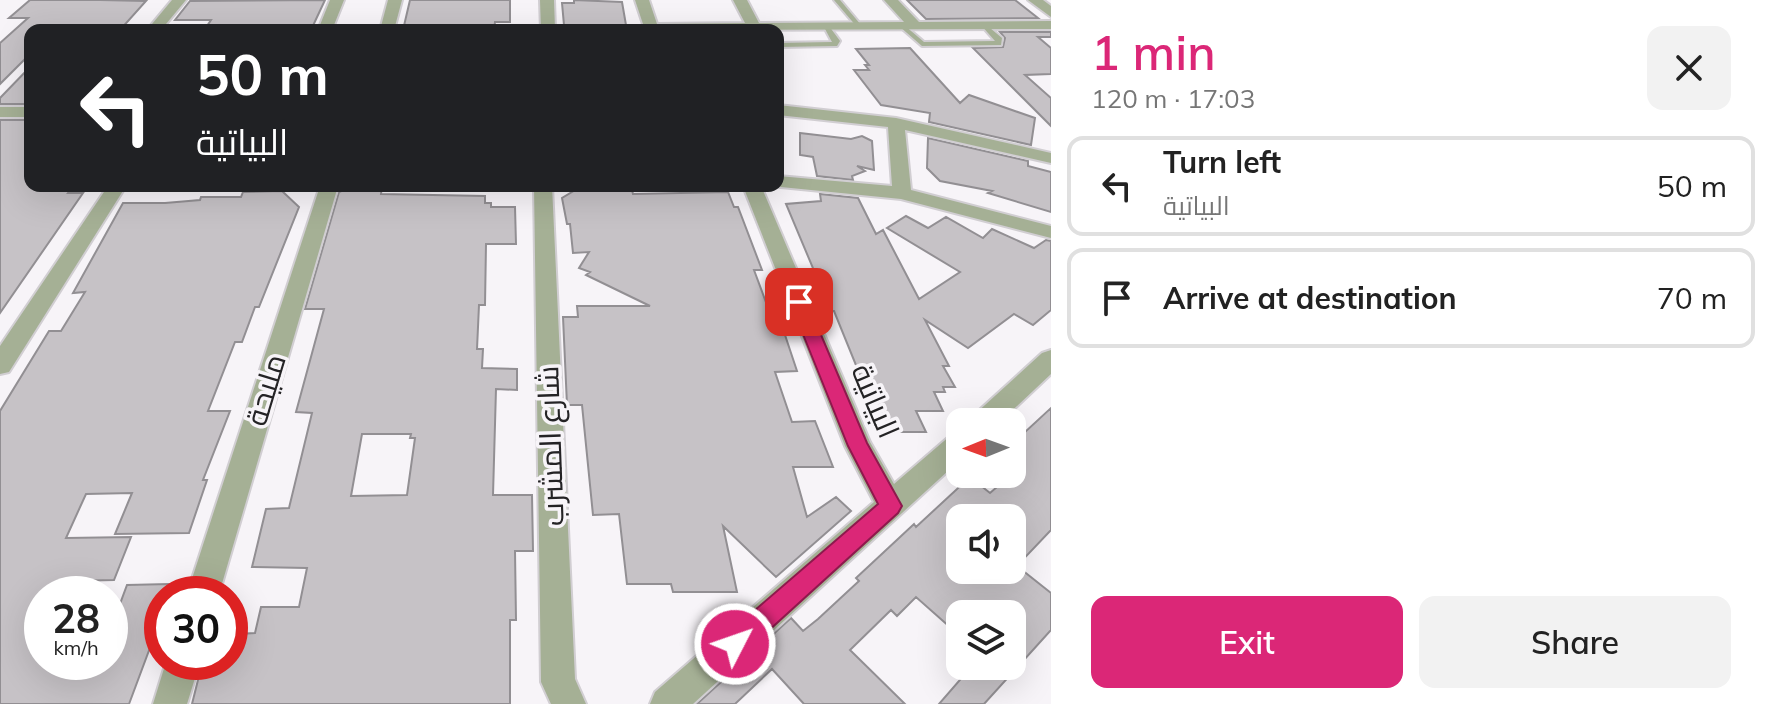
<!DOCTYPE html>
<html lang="en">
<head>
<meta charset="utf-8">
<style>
  body { margin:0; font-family:Mulish,Cairo,sans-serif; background:#f2f2f2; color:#222; height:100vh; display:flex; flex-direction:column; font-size:30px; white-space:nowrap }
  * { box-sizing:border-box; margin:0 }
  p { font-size:26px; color:#767676 }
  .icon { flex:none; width:44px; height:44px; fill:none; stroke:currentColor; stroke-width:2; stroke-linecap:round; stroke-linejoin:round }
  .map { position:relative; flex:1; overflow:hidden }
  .sheet { display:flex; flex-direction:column; background:#fff; width:720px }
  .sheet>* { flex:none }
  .top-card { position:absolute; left:24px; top:24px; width:760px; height:168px; border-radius:16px; box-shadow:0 8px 32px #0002; background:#202124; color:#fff; overflow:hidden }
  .needle { width:52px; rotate:269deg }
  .buttons { position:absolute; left:946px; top:408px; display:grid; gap:16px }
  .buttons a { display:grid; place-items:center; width:80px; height:80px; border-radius:16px; background:#fff; box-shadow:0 8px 32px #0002; font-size:40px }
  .speed { position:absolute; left:24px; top:576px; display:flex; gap:16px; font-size:40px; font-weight:700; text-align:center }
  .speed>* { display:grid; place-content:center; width:104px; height:104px; border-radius:50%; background:#fff; box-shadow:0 8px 32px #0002; line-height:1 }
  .speed small { font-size:20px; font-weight:400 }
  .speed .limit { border:12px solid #d22; background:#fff; color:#111 }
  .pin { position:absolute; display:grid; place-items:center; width:68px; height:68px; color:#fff; margin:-34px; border-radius:16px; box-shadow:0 4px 12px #0006 }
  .me { position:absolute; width:88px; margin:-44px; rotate:49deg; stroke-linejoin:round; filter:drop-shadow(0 0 6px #0008) }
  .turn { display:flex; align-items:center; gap:28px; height:168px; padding:0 40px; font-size:36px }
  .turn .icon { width:104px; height:104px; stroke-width:2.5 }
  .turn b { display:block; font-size:56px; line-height:68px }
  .round { display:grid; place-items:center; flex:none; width:84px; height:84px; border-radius:16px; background:#f2f2f2 }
  .headline { display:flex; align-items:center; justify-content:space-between; height:136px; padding:0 40px }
  h1 { font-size:48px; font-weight:600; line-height:60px; color:#db2777 }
  .action { display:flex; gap:16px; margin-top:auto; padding:16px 40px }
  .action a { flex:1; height:92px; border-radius:16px; background:#db2777; color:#fff; font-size:32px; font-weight:600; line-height:92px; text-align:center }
  .action a+a { background:#f2f2f2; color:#222 }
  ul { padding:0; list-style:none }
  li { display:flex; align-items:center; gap:24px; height:100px; margin:0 16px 12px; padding:0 24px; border:4px solid #e0e0e0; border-radius:16px }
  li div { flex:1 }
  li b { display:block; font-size:30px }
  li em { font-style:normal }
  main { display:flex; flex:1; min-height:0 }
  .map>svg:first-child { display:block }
</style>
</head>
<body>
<main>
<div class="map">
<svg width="1051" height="704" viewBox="0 0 1051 704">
  <rect width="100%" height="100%" fill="#f7f4f8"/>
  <path fill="#c6c2c6" stroke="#928f93" stroke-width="2" fill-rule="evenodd" d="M30 0H100L146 1 120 30H30V54L0 84V43L28 18H9Z
    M325 0 311 30H208L205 29 211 20H175L190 1Z
    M410 0H510V22H495L494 30H403Z
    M574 0 622 2 626 25H616V29L569 30 568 25H564L562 3H574Z
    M907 0H1015L1038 18 926 19Z
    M1000 32H1051V37H1038L1051 48V74L1025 75 1051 98V126L973 48 1003 47 1005 38Z
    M910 48 960 103 969 95 1035 118 1031 145 929 122 930 113 881 105 854 70H869L865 65H869L856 49Z
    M30 67V104H0V98Z
    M0 120H30V186H73L68 193H83L0 313Z
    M800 133 851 139 862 136 872 141 874 170 857 166 865 171 852 176 853 180 817 176 813 157 800 155Z
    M928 138 1028 161V166L1051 172V212L988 193 992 191 940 181 927 168Z
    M353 186H382L381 194 485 196V203H491V207H515L516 244H486L485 305H479L477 349H483L482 368 517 369V390L496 389 493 495H532L533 551H515L516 620H510V704H192L201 668 230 665 238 634 255 633 261 607H299L307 568 252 567 266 509 289 508 312 413 296 412 324 309H305L339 192ZM362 434H411L410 438H415L407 495 351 496Z
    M600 186H631L633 194 728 192 734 207H738L762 270H754L777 332H784L797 371 775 372 792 422 815 421 833 467H793L807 517 836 497 851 511 776 577 723 526 737 592H673L671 584H627L619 514 593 515 582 405H567L563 317H578L577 306H650L586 275 590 272 579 268 589 252 573 253 570 224H567L562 198 577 189H600Z
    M282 191 299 207 259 307H255L242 342H235L208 411H230L203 480H207L189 533 115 534 132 493 86 494 66 538 131 537 114 580 69 581 63 594H42V662H110V631L127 585 169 584 166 594H162V604L151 637H154L129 704H0V411L49 331H61L85 292 73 293 123 203H165L200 200 201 197H241L243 192Z
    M820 194 858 198 876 234 883 230 919 299 960 272 887 228 906 216 928 228 946 217 983 238 992 229 1034 248 1046 240 1051 241V310L1033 325 1014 314 968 348 925 320 949 366H943L955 387H943L945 392H934L943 411H916L926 432H890L869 380H862L834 311H831L786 204 821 201Z
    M1051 408V530L1013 570H1022L1051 593V630L984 704H939L972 666H1012V614H960V636L916 597 897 616 891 610 850 650 905 704H804L772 669 735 704H697L791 618 803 631 818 619 859 581 856 578 899 538 914 524 916 527 970 477 990 493 1012 474V444ZM960 518H1012V570H960Z"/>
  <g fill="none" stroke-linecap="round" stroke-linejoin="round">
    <g stroke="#d1ced2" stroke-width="4">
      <path id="service" d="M834 0H840L861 25V27H857Z
        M984 23 1002 38 1001 45 922 46 899 26 904 25 924 42 995 41 981 25Z
        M827 25 829 26 840 41 837 46 778 47V43L832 42 824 27Z"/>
    </g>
    <g stroke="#d1ced2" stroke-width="4">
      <path id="minor" d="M172 0H186L161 30H147Z
        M330 0H344L332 30H318Z
        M388 0H402L394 30H380Z
        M540 0H554L555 30H541Z
        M635 0H649L657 24 745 23 733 0H747L759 23 904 22 884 0H898L919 22 1051 21V29L645 30Z
        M1028 0H1043L1051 6V17Z
        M778 105 896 118 1051 153V163L905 130 911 190 1051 226V238L901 199 771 186H778V176L892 186 888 127 778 115Z
        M0 107H30V117H0Z
        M108 186H126L9 372 0 374V346Z
        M320 186H338L219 594H187Z
        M534 186H552L575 679 586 704H551L541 682Z
        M743 186H761L870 442 894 484 951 435 960 432V460L693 704H650L655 692 874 502 845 446Z
        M1051 350V374L1000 422H970L974 415 1042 353Z
        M166 662H200L187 704H153Z"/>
    </g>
    <use href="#service" fill="#a5b095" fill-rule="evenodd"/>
    <use href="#minor" fill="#a5b095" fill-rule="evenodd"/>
  </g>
  <path fill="#db2777" stroke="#8e194d" stroke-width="2" d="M799 296 807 302 867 443 902 506 898 513 744 653 735 657 726 653 723 644 726 635 878 504 848 446 790 302Z"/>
  <g text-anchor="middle" stroke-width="7" stroke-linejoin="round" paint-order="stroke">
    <g font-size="30" fill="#242325" stroke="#f7f4f8">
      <text transform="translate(266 390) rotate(-73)" y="10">مليحة</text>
      <text transform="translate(875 401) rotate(67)" y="10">البياتية</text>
      <text transform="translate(551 446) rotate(-92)" y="10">شارع المشرب</text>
    </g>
  </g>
</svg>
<div class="buttons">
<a><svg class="needle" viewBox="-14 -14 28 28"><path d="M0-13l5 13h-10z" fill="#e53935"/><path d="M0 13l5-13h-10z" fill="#767676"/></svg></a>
<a><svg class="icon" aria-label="sound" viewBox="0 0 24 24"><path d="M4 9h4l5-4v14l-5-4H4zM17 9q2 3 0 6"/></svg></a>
<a><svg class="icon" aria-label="layers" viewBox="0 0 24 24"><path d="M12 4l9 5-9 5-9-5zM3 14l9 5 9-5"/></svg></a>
</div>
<div class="speed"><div>28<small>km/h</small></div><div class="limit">30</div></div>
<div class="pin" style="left:799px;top:302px;background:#d93025"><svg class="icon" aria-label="arrive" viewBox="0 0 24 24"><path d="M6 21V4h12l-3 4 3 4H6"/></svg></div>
<svg class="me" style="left:735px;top:644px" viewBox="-20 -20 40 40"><circle r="17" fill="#db2777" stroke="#fff" stroke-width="3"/><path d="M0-11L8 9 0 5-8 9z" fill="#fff"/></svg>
<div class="top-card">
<div class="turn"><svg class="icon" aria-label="left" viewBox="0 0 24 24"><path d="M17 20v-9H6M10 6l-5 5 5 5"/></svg><div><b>50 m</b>البياتية</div></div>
</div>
</div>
<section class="sheet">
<div class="headline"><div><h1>1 min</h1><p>120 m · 17:03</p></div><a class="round"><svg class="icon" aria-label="close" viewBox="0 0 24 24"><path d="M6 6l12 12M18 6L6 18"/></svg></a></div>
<ul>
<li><svg class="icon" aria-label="left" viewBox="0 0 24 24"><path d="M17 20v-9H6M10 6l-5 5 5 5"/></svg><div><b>Turn left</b><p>البياتية</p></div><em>50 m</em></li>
<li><svg class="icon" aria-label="arrive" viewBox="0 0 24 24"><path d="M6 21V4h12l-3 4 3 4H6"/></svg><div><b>Arrive at destination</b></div><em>70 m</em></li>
</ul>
<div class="action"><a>Exit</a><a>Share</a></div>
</section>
</main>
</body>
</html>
